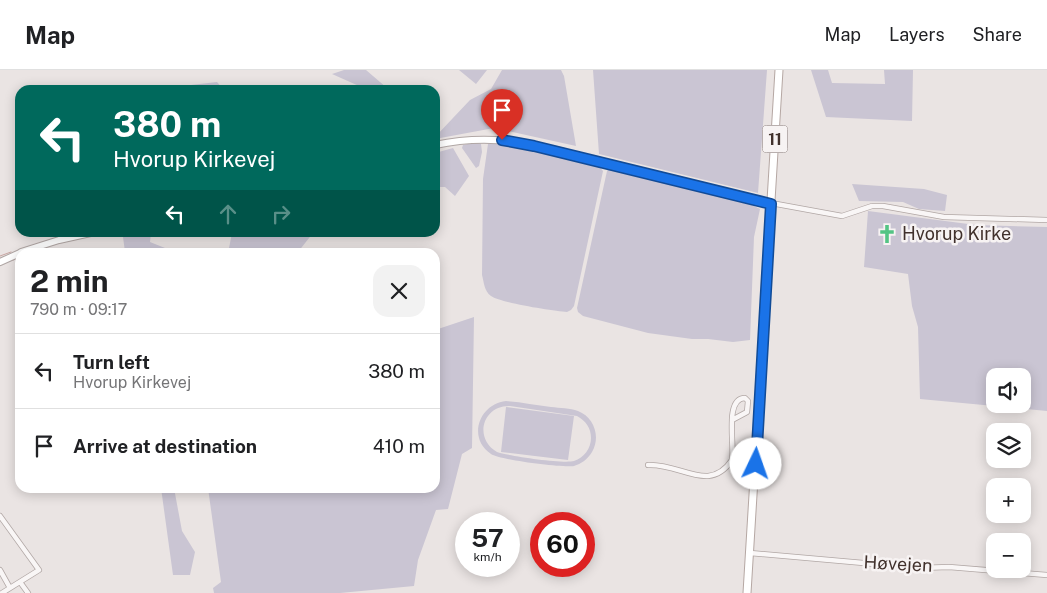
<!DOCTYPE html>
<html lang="en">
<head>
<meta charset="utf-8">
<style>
  body { margin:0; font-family:"Public Sans",sans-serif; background:#f2f2f2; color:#202124; height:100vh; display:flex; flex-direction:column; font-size:19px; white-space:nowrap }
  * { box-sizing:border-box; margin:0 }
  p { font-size:16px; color:#757577 }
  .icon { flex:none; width:28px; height:28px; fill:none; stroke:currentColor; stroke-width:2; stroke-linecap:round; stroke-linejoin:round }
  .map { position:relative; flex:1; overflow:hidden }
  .drawer { position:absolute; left:15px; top:178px; width:425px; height:245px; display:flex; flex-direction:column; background:#fff; border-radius:15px; box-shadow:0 2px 12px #0003 }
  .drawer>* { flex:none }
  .hud { position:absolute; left:15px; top:15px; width:425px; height:152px; border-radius:15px; box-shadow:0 2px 12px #0003; background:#00695c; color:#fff; overflow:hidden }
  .fabs { position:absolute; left:986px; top:298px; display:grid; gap:10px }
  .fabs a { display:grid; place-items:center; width:45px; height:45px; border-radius:10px; background:#fff; box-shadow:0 2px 12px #0003; font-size:25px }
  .speed { position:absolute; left:455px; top:442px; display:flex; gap:10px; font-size:25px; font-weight:700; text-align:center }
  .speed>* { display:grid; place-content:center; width:65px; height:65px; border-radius:50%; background:#fff; box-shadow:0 2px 12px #0003; line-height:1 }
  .speed small { font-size:12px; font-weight:400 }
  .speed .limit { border:8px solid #d22; background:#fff; color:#111 }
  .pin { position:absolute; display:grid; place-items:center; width:42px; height:42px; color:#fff; margin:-51px -21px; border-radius:50% 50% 50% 0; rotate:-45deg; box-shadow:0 0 5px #0007 }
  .pin .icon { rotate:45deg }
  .me { position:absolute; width:55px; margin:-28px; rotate:3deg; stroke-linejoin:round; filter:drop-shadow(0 0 4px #0008) }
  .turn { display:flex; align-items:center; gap:18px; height:105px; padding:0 15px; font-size:22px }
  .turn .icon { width:65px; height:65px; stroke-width:2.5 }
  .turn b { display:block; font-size:35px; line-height:42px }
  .lanes { display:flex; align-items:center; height:48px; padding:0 15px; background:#0003; justify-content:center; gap:25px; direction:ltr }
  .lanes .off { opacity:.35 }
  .round { display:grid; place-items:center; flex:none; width:52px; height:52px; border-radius:15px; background:#f2f2f2 }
  .head { display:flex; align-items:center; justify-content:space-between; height:85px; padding:0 15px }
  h1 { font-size:30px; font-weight:700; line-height:38px }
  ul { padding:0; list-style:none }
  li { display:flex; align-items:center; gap:15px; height:75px; padding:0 15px; border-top:1px solid #e0e0e0 }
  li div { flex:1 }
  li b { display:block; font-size:19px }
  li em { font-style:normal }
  header { display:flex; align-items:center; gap:30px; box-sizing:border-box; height:70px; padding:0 25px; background:#fff; border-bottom:1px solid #e0e0e0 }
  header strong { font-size:24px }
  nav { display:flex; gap:28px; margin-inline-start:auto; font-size:18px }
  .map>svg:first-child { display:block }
</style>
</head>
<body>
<header>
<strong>Map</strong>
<nav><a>Map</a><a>Layers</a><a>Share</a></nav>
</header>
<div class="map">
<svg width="1047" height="523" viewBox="0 0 1047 523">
  <rect width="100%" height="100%" fill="#eae4e3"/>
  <path fill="#cac5d3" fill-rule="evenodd" d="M344 0H366L387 18V20H368L332 4Z
    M459 0H487L476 14Z
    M502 0H561L564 6 576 76 494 58 435 69V67L470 30 491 19Z
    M593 0H767L758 123 599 84Z
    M811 0H828L832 13 885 14 884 0H913L912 51 826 47Z
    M217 12 224 20H189L191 15Z
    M477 72 481 74 482 82 479 96 476 98 462 78 463 75Z
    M492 72 510 75 598 95 603 101 574 236 571 240 567 242C553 241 501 233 491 226 484 221 484 212 482 205L483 109 488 74Z
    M453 78 469 106 455 126 445 117H435V83Z
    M610 98 742 130 760 139 754 167 750 270 733 272 708 269H692L648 263 583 246 578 242 577 238 607 101Z
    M852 114 924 119 947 125 945 141 919 139 903 132 859 131Z
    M868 141 976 155 1047 157V341L920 329 918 257 912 236 908 204 864 197ZM995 306H1022V334H995Z
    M125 163H151L150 172 175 182H125L123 167Z
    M232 163V162L313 163 298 182H234L229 178Z
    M474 247 472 378 462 384 448 439 436 440 418 490 414 516 340 523H214L213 518 221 512 208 418H435V260Z
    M506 331C521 332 536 335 551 337 560 338 570 338 578 341 594 347 601 367 592 382 588 389 581 394 574 396 563 398 500 390 491 384 467 368 479 334 506 331ZM510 336 577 346C586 351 591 358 591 368 591 378 584 388 574 391 563 394 508 386 497 382 473 368 483 335 510 336Z
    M506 337 574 346 568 390 501 382Z
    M161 418H174L182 461 195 482 190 505H173Z"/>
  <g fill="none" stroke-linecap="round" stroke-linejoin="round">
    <path stroke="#c7a5a1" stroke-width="1" d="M0 186 11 182
      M13 190 19 188"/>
    <g stroke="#b1a7a5" stroke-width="6">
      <path id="street" d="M771 133 842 146 872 136H883L944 147 1047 150
        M732 390 755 393
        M648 395C681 393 709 424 732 390 735 376 724 328 745 328L748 331 747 342 732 350
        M0 446 39 500 2 523
        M750 483 920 498 949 497 1047 505
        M0 500 10 518
        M20 512 28 523"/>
    </g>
    <g stroke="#b1a7a5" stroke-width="8">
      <path id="secondary" d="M435 75C463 69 488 68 516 72L771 133
        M21 182 59 170 95 162
        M0 192 20 183"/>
    </g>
    <g stroke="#b5a7a3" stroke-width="9">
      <path id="primary" d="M747 523 779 0"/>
    </g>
    <use href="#street" stroke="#f9f6f6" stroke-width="4.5"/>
    <use href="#secondary" stroke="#fff" stroke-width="6"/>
    <use href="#primary" stroke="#fff" stroke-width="7"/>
  </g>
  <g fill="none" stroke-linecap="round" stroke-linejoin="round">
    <g stroke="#114b97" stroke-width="12">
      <path id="route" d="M502 70 534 76 771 134 756 394"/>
    </g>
    <use href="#route" stroke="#1a73e8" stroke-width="9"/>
  </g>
  <defs>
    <g id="church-bare" transform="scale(1.5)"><path d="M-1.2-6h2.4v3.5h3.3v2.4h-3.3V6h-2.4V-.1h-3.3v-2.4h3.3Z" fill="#53c484" stroke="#f7f3f3" stroke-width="2.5" paint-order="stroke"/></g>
  </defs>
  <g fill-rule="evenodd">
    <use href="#church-bare" x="887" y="164"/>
  </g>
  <g text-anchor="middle" stroke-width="5" stroke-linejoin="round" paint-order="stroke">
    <rect fill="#f7f3f3" stroke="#786b68" stroke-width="1" x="762.5" y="55.5" width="25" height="27" rx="4"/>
    <g font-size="16" font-weight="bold" fill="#41312c">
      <text x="775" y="75">11</text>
    </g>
    <g font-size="18" fill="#41312c" stroke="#f7f3f3" text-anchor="start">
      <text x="902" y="170">Hvorup Kirke</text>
    </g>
    <g font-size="18" fill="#41312c" stroke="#f7f3f3">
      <text transform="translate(898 494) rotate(3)" y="6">Høvejen</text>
    </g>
  </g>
</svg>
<div class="fabs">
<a><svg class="icon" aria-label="sound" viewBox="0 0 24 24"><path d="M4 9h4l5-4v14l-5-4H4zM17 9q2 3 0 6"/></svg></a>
<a><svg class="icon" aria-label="layers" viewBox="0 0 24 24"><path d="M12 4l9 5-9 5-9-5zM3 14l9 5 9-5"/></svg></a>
<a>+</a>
<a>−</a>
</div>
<div class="speed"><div>57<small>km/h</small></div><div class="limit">60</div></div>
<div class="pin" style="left:502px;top:70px;background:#d93025"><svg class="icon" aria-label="arrive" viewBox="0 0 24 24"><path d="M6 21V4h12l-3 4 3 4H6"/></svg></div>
<svg class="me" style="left:756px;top:394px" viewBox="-20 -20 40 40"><circle r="19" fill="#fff"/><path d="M0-13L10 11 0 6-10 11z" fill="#1a73e8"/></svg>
<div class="hud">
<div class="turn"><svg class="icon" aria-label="left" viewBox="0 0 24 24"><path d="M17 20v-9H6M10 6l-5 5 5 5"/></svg><div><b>380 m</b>Hvorup Kirkevej</div></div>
<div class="lanes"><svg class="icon" aria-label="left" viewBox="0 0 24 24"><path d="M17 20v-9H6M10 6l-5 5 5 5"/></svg><svg class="icon off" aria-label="ahead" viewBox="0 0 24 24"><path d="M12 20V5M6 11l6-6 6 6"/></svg><svg class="icon off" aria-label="right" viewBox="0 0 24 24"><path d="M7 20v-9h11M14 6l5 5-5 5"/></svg></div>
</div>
<section class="drawer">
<div class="head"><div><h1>2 min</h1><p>790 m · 09:17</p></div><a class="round"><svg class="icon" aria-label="close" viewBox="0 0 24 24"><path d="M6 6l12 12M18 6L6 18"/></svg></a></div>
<ul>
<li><svg class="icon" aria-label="left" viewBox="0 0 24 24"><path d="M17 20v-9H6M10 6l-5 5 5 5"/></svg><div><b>Turn left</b><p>Hvorup Kirkevej</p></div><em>380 m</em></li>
<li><svg class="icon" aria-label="arrive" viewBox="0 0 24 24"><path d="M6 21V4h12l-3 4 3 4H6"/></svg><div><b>Arrive at destination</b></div><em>410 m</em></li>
</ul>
</section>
</div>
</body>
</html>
